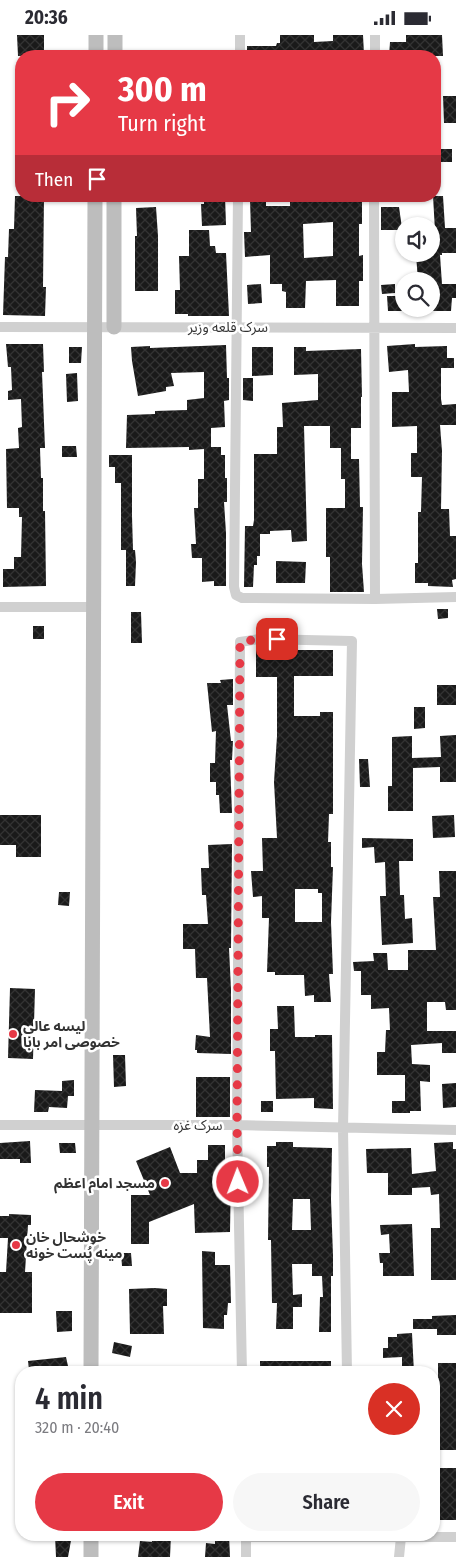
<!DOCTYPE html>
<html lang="en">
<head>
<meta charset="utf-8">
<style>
  body { margin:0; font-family:"Fira Sans Condensed","Noto Sans Arabic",sans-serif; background:#f7f7f7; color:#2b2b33; height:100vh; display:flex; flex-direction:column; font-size:19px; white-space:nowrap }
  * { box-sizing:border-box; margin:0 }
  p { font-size:16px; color:#7c7c81 }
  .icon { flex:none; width:28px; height:28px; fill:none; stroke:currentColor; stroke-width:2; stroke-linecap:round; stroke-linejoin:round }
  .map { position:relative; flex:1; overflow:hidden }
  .side { position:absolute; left:15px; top:1331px; width:425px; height:175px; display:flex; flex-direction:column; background:#fff; border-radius:20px; box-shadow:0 1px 4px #0004 }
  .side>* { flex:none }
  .guide { position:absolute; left:15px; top:15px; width:426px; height:152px; border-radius:20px; box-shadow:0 1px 4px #0004; background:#e63946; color:#fff; overflow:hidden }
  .controls { position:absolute; left:395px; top:182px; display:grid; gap:10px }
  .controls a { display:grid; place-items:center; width:45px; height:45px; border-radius:50%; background:#fff; box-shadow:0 1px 4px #0004; font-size:25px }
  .pin { position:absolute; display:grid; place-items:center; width:42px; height:42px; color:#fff; margin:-21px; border-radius:10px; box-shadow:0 2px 8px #0006 }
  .me { position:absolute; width:55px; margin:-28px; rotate:359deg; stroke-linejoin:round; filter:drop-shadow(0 0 4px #0008) }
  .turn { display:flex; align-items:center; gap:18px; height:105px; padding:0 20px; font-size:22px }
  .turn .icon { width:65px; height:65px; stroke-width:2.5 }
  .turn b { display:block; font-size:35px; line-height:42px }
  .then { display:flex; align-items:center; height:48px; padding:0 20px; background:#0003; gap:10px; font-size:19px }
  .round { display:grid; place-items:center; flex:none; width:52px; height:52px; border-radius:26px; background:#f7f7f7 }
  .head { display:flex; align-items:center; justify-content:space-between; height:85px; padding:0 20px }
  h1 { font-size:30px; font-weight:600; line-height:38px }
  .primary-button { display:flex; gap:10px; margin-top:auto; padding:10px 20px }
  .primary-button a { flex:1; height:58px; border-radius:30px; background:#e63946; color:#fff; font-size:20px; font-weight:600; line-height:58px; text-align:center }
  .primary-button a+a { background:#f7f7f7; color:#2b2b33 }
  .status { display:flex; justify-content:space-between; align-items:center; height:35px; padding:0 25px; background:#fff; direction:ltr }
  .status svg { height:14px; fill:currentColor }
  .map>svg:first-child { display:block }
</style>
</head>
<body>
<div class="status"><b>20:36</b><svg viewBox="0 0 49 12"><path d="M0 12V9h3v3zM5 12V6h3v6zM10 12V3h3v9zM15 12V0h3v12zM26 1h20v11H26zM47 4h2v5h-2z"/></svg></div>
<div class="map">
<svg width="456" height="1522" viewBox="0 0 456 1522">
  <defs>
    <pattern id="building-cross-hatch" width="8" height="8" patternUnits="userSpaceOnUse" patternTransform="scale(1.25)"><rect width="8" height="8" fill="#1a1a1a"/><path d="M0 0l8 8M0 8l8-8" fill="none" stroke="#333"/></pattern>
  </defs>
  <rect width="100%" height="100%" fill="#fff"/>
  <path fill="url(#building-cross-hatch)" fill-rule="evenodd" d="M17 0H44V21H18Z
    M280 0H314V7L333 6V0H363L364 19 338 20V16H317V21H247V11H276L277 8H280Z
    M406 0H442L443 21H389L390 7H406Z
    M443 61H456V88H444Z
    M435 114H452V127H435Z
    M15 161H44L43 252H46L45 281 3 280 5 222H8L9 194H14Z
    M204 161H225L226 190 202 191 201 169H204Z
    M290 161H349V167H362V189H359V221L363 220V246H359V271H336V245L306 246 305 273H286V257L282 256V249H270V220L245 222 244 197H251L250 164 266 163V171H290ZM333 187V221L304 223 303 189Z
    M433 161H443L445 193H456V218H442V220H440L442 249H456V263H452L451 276H431V246H418L416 219H431V196H435Z
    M156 172 158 201V256H135V201H137L136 173Z
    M381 172H399L402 193H398V195H381Z
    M189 195H209L210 211H215L216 218H226L229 281H188V279H175V255H180L179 221H189Z
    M261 249 262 268 248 269 247 250Z
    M395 249V258L382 259 381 250Z
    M387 261H397L398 264H404V276H388Z
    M6 309H43L44 337H42L45 413H40L41 443H43V476H45L46 551 3 552V534H14V522H21L22 482H19V473H7L6 414 19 413 18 393 22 392 21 364 8 365V356L12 355 11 332H8Z
    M415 309V312L447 311V323H454V333H441V364L442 370 456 369V390H440L442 416 441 474H449L450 501H456V544L452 545 453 552 428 551V548H415V528H418V477H421L422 442H411V418H417V391L392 392V357H409L408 335 389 337 387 311Z
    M226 310 227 343H229V365L224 366 225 392 211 393V412H221V420H225V443H227V467H224L226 498V551H214V546L202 547V523H192L191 509H196L194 473H198V444H204V414L189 415V412L126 413 127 380 155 379V376L187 375V365L204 363V337L171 338 174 351 166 352V356L138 361 132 326 131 312 150 311V313Z
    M69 312H82L81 328H69Z
    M252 312H273V340L252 341Z
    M294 312H306V316L361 314 362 362H361V393H351V424H359L360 472H363L362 529 364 557H330V522H326V473H345V444H341V413H330V391H304L307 506 292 507 291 495 270 496V499H260V521H257V530H254L253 552H244L245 491H253L254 485V419H277V392H283L282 368 318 365V339L294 340Z
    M77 338 78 366 67 367 66 339Z
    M243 343H253V366L243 365Z
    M62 411H76L77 422H62Z
    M109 420H132V481L133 515H135L136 527 135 551H126V515H121V448H115V432H109Z
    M276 526 306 527 305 548H276Z
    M437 574H448V583L438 584Z
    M131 577H141L142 608H131Z
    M33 591H44V604H33Z
    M256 615H333V641H294V681H320V677H333V779H329L328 807H331V832H333L331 887 333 939H329L331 967H314V960L305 961 304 940H275V937H267L269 883H262V861L253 862 251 836H263L262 803H277L274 747 277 701V642H256ZM295 854H318V858H322V887H295Z
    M233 644V670H227L231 706H233L232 725H230L232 778H220L219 760H216V747H210V728H215L216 696 212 697 207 648H221L220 645Z
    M437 650H456V670H437Z
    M414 672H425V693L414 694Z
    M456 700V747H440V732L413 733V776H388V751H392V702L412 701V723L441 722 440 701Z
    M359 724H368L370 752H360Z
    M0 780H41V822H16V810H0Z
    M454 780 455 802 433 803 432 781Z
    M362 803 413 804V826H399L400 860H404L405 884 412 883 413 908 382 910 380 861H386L385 827 375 828 374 812 362 813Z
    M232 809 231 913H229L231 954V1019L197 1018V1015H195L196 1000 210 1002 207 943H196L195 914H183V889H208L206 860H202L201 833H209L208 810Z
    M439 836H456V975H446L445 967H427V996H456V1018H442V1008L411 1010 412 1029 430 1030V1047L420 1046 421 1076H410V1078H392V1066H405V1040H377V1017H385L386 995H390L389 973 371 974V960H361V936H354L353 927 374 926 373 918H387L388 935H408V915H436L433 862H440Z
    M59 857H70L69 871 58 870Z
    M10 953 35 954 33 1024 8 1023Z
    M277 971H294L295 1002H315V1000H332L333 1074 314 1073V1063L276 1064 275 1016H270V994H278Z
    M113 1020H125L126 1051 114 1052Z
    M196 1042H230V1082H196Z
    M74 1045V1061H68L67 1073 49 1072 48 1077H34L35 1055 62 1056V1046Z
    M456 1048V1072L443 1073 442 1049Z
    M261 1066H273V1077H261Z
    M30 1106 31 1128H20V1124H0V1108Z
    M276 1107H293V1112L332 1113 331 1164 333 1221V1241H331V1297H319L320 1262H323L322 1241H312V1229H292L293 1260 302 1259V1272H293V1294H276L277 1268H272L271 1205H268L269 1132H267V1111H276ZM293 1164H310L311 1195H292Z
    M453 1107V1114H456V1245H431V1193H440L439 1159 431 1160 430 1152 412 1153V1160H388V1138H367L366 1114 411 1113 412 1139 436 1136 434 1108Z
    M59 1108H75L76 1118H60Z
    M208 1110H225V1138H231L230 1197 195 1198 194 1169 149 1187V1209H131V1160H150L136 1126 170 1112 180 1138H197V1125H208Z
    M9 1179 31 1180V1190H28L25 1237H32V1278H0V1237H6L8 1203H0V1181H9Z
    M412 1189 414 1241H383V1228H380L379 1218H390L389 1199 381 1200 380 1190Z
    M202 1216 215 1217V1230H230L231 1268H228L227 1280H224V1294L203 1293Z
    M121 1218H131L132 1231H122Z
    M155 1253 167 1254V1271H163L164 1299H130L129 1254Z
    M56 1276H72V1296L57 1297Z
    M456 1280V1300H437V1294H413V1284H432V1281Z
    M412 1298 414 1338H402V1322L383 1323V1313H388V1302H397V1299Z
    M114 1307 132 1311 130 1322 112 1318Z
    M66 1322 68 1331 29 1335 28 1326Z
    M260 1326H331V1338H260Z
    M438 1328H456V1415H434V1354H438Z
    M440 1433H456V1485H434V1460H440Z
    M55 1500H72L68 1522H56Z
    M151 1500H171L170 1522H138L140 1506 152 1507Z
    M215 1500H229L230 1522H205L206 1508 215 1509Z"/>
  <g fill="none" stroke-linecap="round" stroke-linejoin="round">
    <path stroke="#d0d0d0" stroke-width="10" d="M240 21V0
      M375 21V0
      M238 161 234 552 236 560 242 563 375 564 456 562
      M374 161 375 564
      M0 292 456 293
      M0 572H93
      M0 1090H237L456 1095
      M242 1338 237 1090 240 607 259 604 352 606 343 1094 347 1338
      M246 1500V1522
      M246 1502H456
      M399 1522 401 1502"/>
    <path stroke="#bdbdbd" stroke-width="15" d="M96 21V0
      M115 21V0
      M114 292V161
      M91 1338 95 161
      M91 1522V1500"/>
  </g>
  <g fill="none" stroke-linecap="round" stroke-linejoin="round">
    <path stroke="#e63946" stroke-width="9" stroke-dasharray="0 16.2" d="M238 1147 237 1090 240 607 259 604H277"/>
  </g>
  <g fill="#e63946" stroke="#fff" stroke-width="2">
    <circle cx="13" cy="999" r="5"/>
    <circle cx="165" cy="1148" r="5"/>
    <circle cx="16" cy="1210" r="5"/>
  </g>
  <g text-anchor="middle" stroke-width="5" stroke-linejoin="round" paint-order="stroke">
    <g font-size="14" fill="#333" stroke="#fff">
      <text x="228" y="297">سرک قلعه وزیر</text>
      <text x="198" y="1095">سرک غزه</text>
    </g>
    <g font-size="14" font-weight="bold" fill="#333" stroke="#fff" text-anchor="start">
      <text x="23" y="996">لیسه عالی<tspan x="23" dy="16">خصوصی امر بابا</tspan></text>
      <text x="155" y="1153" text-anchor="end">مسجد امام اعظم</text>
      <text x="26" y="1207">خوشحال خان<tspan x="26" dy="16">مینه پُست خونه</tspan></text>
    </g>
  </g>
</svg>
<div class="controls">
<a><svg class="icon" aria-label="sound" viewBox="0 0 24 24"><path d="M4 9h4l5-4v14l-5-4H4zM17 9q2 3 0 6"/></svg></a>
<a><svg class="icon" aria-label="search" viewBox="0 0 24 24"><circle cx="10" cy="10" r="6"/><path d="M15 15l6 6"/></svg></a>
</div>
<div class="pin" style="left:277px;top:604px;background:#d93025"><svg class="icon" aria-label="arrive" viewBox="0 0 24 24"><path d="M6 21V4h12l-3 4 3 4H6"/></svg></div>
<svg class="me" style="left:238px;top:1147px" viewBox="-20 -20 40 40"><circle r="17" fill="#e63946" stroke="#fff" stroke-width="3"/><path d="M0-11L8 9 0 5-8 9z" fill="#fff"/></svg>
<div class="guide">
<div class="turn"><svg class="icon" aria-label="right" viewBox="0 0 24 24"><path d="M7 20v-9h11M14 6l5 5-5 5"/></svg><div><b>300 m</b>Turn right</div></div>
<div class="then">Then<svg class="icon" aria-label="arrive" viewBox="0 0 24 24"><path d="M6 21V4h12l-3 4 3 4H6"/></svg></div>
</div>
<section class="side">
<div class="head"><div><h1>4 min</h1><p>320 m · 20:40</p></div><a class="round" style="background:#d93025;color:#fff"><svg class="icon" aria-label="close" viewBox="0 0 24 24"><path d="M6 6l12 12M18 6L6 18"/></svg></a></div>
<div class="primary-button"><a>Exit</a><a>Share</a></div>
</section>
</div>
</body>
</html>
